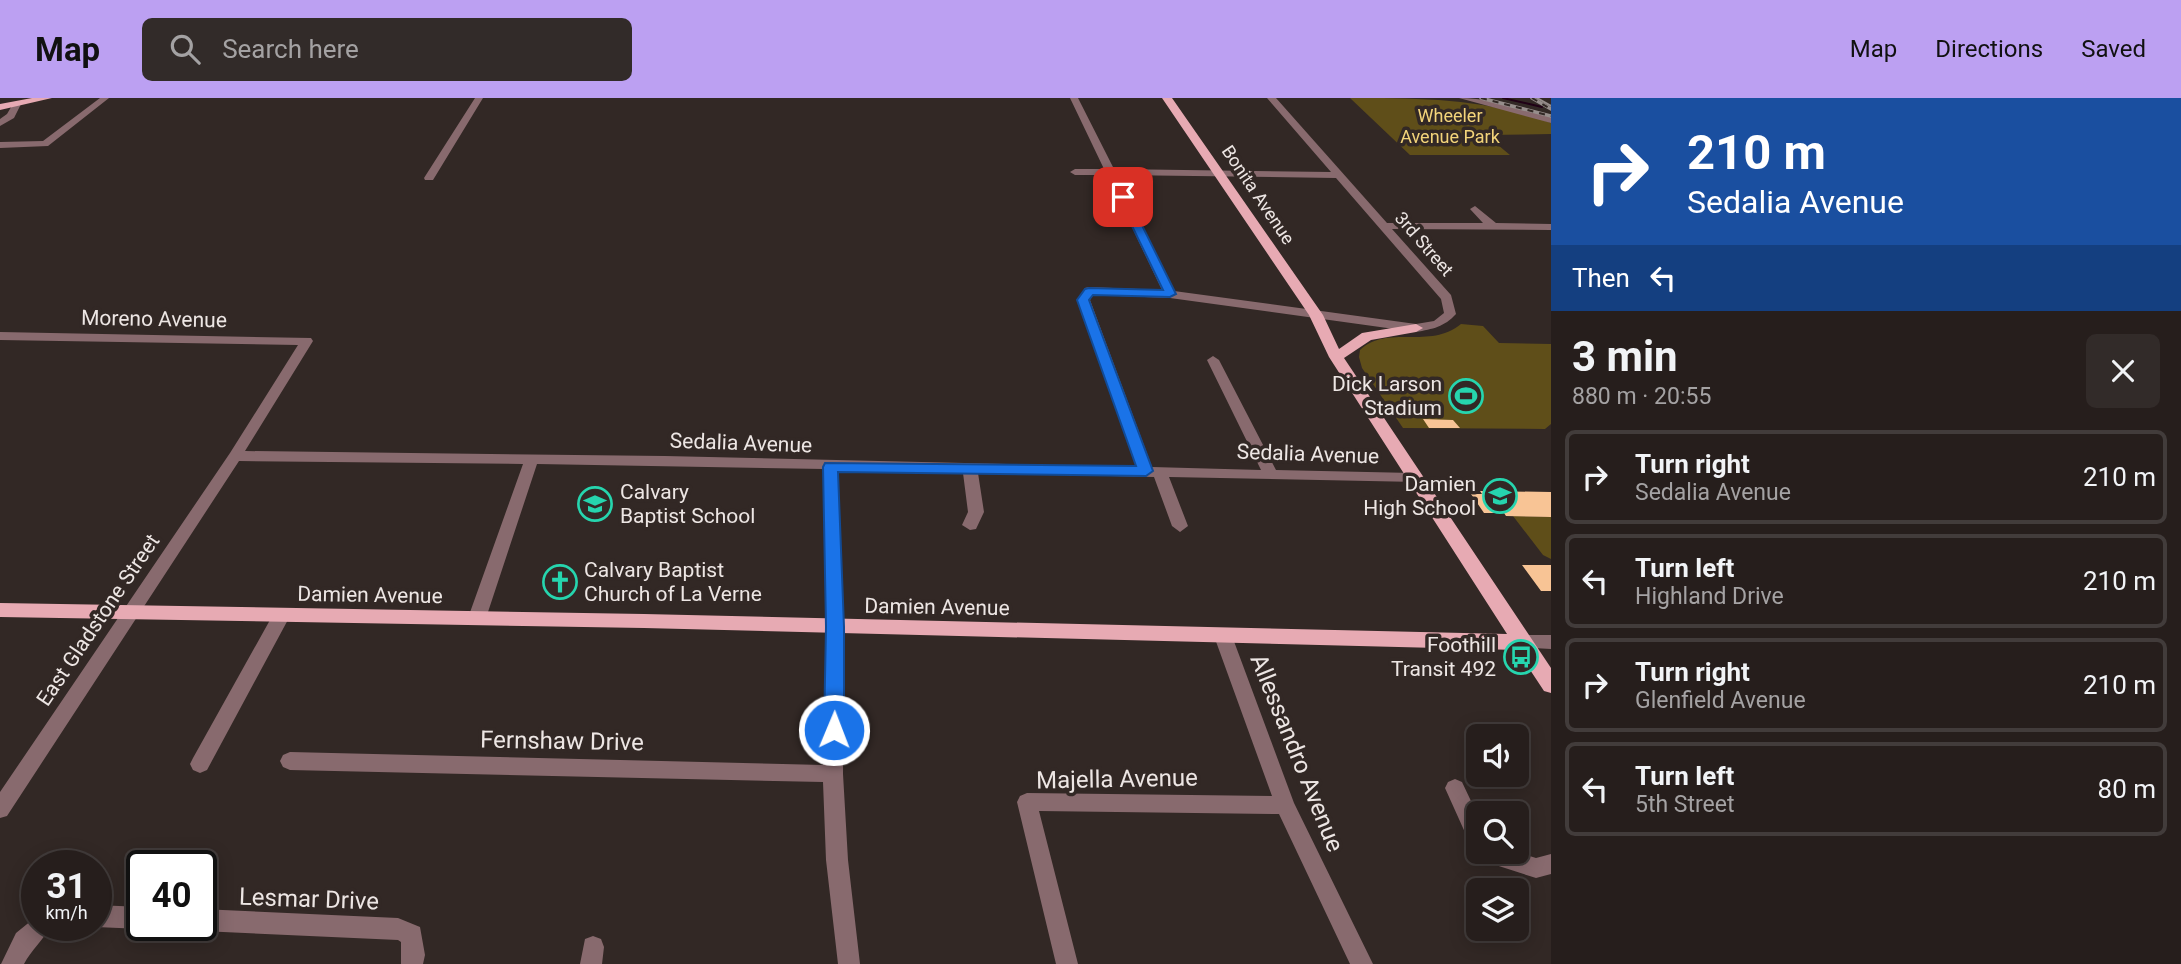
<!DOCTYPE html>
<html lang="en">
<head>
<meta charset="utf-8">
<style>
  body { margin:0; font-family:Roboto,sans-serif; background:#322b29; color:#f1f3f6; height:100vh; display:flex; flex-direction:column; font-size:26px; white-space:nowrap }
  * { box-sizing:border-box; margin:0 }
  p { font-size:23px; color:#a4a2a3 }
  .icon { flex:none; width:38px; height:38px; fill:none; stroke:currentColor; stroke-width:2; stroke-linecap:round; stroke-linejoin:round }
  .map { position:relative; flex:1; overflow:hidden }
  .details { display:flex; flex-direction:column; background:#261e1c; width:630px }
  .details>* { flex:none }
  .guide { background:#1a4fa0; color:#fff; overflow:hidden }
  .fabs { position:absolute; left:1466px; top:626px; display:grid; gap:14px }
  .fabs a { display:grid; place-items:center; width:63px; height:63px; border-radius:10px; background:#261e1c; box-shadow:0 4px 18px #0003,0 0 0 2px #423c3b; font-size:35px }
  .speed { position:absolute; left:21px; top:752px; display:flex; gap:14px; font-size:35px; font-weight:700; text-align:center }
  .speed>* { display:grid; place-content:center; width:91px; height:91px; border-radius:50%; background:#261e1c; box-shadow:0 4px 18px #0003,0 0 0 2px #423c3b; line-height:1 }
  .speed small { font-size:18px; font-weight:400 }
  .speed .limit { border:4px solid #111; border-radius:10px; background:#fff; color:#111 }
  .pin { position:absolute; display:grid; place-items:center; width:60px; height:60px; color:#fff; margin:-30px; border-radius:14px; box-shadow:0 4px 10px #0006 }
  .me { position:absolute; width:77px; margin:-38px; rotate:1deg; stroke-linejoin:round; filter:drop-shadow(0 0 5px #0008) }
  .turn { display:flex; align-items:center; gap:24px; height:147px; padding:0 21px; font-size:32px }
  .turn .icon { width:91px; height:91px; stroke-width:2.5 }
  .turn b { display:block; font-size:49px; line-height:60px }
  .then { display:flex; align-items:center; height:66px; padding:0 21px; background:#0003; gap:14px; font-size:26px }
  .round { display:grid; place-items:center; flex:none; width:74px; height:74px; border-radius:10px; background:#322b29 }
  .head { display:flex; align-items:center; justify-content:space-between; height:119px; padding:0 21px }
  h1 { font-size:42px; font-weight:700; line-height:52px }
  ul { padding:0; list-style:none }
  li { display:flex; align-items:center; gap:21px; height:94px; margin:0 14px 10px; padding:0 7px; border:4px solid #423c3b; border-radius:10px }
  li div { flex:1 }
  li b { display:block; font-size:26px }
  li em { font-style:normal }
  header { display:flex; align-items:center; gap:42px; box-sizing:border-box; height:98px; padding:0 35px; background:#bca0f2; color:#111 }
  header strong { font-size:33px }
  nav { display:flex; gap:38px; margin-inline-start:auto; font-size:24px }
  .search { width:490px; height:63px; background:#322b29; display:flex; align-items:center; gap:18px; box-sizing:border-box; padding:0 24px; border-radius:10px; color:#a4a2a3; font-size:26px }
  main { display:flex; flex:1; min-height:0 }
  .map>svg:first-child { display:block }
</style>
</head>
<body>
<header>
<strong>Map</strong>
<div class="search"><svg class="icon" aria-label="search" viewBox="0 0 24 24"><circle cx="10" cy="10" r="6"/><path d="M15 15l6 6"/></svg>Search here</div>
<nav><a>Map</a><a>Directions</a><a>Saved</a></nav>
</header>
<main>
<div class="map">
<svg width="1551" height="866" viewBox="0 0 1551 866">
  <rect width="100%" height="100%" fill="#322825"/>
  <path fill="#5f4e19" d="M1350 0C1418 0 1486 0 1551 25V36L1486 37 1510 57H1410Z
    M1461 226 1483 228 1499 245 1551 246V326L1545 331 1403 330 1362 270 1359 259 1360 252C1387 226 1430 252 1461 226Z
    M1513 418 1551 419V461L1543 457Z"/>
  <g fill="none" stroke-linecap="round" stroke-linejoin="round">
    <path stroke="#200116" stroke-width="2" d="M1503 0 1542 9"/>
  </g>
  <path fill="#f8c495" d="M1423 321 1453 322 1460 330H1429Z
    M1480 393 1551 394V419L1506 418 1504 415H1484L1471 396H1482Z
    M1522 467H1551V493H1541Z"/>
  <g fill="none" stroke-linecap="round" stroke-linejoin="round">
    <path fill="#886a6e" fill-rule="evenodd" d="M100 0H109L48 48 0 50V44L43 43Z
      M475 0H483L433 82H425L424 80Z
      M1070 0H1078L1114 71 1331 74 1267 0H1276L1387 125H1483L1470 111 1475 108 1496 125 1551 126V132L1392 131 1451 197 1456 216C1444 229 1433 231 1416 234L1170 200 1093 197 1090 202 1152 369 1261 372 1207 262 1213 258 1219 262 1276 372 1413 375 1420 380 1418 384 1169 379 1188 428 1180 434 1172 428 1154 379 978 375 984 414 976 431 970 432 962 427 968 414 963 375 838 372 844 529 843 676 848 762 860 866H838L826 762 823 684 290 672 283 669 280 663 283 657 290 654 823 667 826 529 824 371 537 366 486 520 483 525H471L468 520 523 366 239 363 7 718 0 720V694L230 355 298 247 0 242V234L311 240 313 243 245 353 665 358 1137 369 1078 202 1085 190 1089 189 1162 192 1107 77H1075L1070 74 1075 71H1104ZM1117 77 1336 80 1441 201 1444 215 1434 223 1416 226 1174 193Z
      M1459 0C1491 0 1520 10 1551 19V25Z
      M14 4 21 6 14 20 0 28V21L7 16Z
      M281 511 287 513 290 518 207 672 200 675 193 672 190 666 193 660 275 513Z
      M1223 531 1229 533 1232 538 1294 705 1373 866H1350L1279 716 1039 713 1078 866H1056L1017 704 1020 698 1027 695 1272 698 1214 538 1217 533Z
      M1521 537H1551V551L1515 549 1512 544 1515 539Z
      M1455 681 1462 684 1479 720V754H1517L1536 760 1551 756V776L1536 780 1477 761 1475 751 1472 750 1445 690 1448 684Z
      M96 807 142 809V828H150L142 831 96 829 93 828H96Z
      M201 811 398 820 420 829 425 857 423 866H401V844L398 842 201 833 192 828H201Z
      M37 818V828H50C44 842 31 852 24 866H1L16 835Z
      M593 838 601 841 604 849 602 866H580L585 841Z"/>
    <path fill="#e7aab3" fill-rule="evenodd" d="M32 0H52L0 12V6Z
      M1162 0H1172L1323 217 1339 251 1362 235 1416 226 1423 230 1416 234 1371 242 1344 260 1551 570V595L1544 593 1517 552 644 530 0 519V505L644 516 1507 536 1329 259 1309 217Z"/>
    <path stroke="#968d8b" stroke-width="2" d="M1537 0 1551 8"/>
    <g stroke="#968d8b" stroke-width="3.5">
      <path id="rail" d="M1481 0 1551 18
        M1532 0 1551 11"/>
    </g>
    <use href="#rail" stroke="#322825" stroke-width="2" stroke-dasharray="6" stroke-linecap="butt"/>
  </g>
  <path fill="#1a73e8" stroke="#114b97" stroke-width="2" d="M1123 95 1128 99 1176 196 1170 199 1093 197 1089 202 1153 373 1146 378 838 374 844 529V632L841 638 834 641 827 638 824 632 826 529 823 369 825 365 1136 368 1077 202 1085 191 1089 190 1163 192 1118 99Z"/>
  <defs>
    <g id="stadium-ring" transform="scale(1.75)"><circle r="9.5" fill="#322825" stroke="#26d5ae" stroke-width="1.5"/><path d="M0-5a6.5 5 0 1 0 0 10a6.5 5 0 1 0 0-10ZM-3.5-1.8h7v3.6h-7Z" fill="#26d5ae"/></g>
    <g id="school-ring" transform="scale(1.75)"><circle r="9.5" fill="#322825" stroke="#26d5ae" stroke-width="1.5"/><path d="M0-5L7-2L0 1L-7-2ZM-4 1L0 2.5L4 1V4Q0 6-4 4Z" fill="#26d5ae"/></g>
    <g id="church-ring" transform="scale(1.75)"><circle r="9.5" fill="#322825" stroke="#26d5ae" stroke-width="1.5"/><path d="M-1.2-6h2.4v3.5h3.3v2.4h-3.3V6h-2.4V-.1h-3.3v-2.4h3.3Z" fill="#26d5ae"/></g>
    <g id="bus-ring" transform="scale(1.75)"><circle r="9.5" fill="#322825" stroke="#26d5ae" stroke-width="1.5"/><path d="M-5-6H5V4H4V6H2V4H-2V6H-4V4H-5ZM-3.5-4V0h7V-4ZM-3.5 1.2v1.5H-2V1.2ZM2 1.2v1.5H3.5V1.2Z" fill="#26d5ae"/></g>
  </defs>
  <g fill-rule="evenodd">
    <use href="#stadium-ring" x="1466" y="298"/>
    <use href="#school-ring" x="1500" y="398"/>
    <use href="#school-ring" x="595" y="406"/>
    <use href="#church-ring" x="560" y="484"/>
    <use href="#bus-ring" x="1521" y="559"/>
  </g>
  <g text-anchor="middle" stroke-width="7" stroke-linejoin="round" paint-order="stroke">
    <g font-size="18" fill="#f3d47a" stroke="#322825">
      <text x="1450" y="24">Wheeler<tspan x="1450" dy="21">Avenue Park</tspan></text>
    </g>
    <g font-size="18" fill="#ede6e4" stroke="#322825">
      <text transform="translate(1258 97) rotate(56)" y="6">Bonita Avenue</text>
      <text transform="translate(1424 146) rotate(49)" y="6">3rd Street</text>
    </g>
    <g font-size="21" fill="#ede6e4" stroke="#322825">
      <text transform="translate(154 221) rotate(1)" y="7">Moreno Avenue</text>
      <text transform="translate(741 345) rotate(2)" y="7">Sedalia Avenue</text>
      <text transform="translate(1308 356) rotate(2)" y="7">Sedalia Avenue</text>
      <text transform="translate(370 497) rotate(1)" y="7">Damien Avenue</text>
      <text transform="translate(937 509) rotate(1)" y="7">Damien Avenue</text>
      <text transform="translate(98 522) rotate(-56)" y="7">East Gladstone Street</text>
    </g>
    <g font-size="21" fill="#ede6e4" stroke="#322825" text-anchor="end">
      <text x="1442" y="293">Dick Larson<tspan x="1442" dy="24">Stadium</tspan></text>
      <text x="1476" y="393">Damien<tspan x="1476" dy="24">High School</tspan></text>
      <text x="620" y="401" text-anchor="start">Calvary<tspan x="620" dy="24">Baptist School</tspan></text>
      <text x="584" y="479" text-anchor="start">Calvary Baptist<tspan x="584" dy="24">Church of La Verne</tspan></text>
      <text x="1496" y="554">Foothill<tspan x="1496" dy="24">Transit 492</tspan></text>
    </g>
    <g font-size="24" fill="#ede6e4" stroke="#322825">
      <text transform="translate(562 643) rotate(1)" y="8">Fernshaw Drive</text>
      <text transform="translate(1297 655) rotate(68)" y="8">Allessandro Avenue</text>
      <text transform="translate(1117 681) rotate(-1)" y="8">Majella Avenue</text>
      <text transform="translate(309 801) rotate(2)" y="8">Lesmar Drive</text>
    </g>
  </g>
</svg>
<div class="fabs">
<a><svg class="icon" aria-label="sound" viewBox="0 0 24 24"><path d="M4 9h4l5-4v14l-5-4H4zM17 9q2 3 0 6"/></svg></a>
<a><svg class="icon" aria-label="search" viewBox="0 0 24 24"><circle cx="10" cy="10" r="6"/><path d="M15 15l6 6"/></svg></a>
<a><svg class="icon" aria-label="layers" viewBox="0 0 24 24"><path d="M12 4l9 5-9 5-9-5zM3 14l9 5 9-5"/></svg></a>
</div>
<div class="speed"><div>31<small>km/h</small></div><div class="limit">40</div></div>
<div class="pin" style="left:1123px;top:99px;background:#d93025"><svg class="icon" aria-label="arrive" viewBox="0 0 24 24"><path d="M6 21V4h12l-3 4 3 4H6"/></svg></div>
<svg class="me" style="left:834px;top:632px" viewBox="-20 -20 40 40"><circle r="17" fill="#1a73e8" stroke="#fff" stroke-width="3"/><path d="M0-11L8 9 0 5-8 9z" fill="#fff"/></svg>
</div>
<section class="details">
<div class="guide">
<div class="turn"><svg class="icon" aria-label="right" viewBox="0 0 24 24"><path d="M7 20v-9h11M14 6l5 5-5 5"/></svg><div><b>210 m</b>Sedalia Avenue</div></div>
<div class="then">Then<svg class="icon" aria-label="left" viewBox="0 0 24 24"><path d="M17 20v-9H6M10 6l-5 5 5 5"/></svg></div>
</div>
<div class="head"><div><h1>3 min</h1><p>880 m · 20:55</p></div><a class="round"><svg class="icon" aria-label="close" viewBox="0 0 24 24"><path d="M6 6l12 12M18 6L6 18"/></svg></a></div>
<ul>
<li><svg class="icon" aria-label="right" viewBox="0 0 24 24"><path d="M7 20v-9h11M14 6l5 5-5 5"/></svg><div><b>Turn right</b><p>Sedalia Avenue</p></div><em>210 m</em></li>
<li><svg class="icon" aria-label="left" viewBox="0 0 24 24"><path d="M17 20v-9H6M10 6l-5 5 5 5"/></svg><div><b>Turn left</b><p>Highland Drive</p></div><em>210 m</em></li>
<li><svg class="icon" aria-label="right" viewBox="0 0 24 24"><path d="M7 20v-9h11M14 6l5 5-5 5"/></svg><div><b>Turn right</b><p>Glenfield Avenue</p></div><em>210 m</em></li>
<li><svg class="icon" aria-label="left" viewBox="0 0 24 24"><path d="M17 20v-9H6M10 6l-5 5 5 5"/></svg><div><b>Turn left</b><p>5th Street</p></div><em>80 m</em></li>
</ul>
</section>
</main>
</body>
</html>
